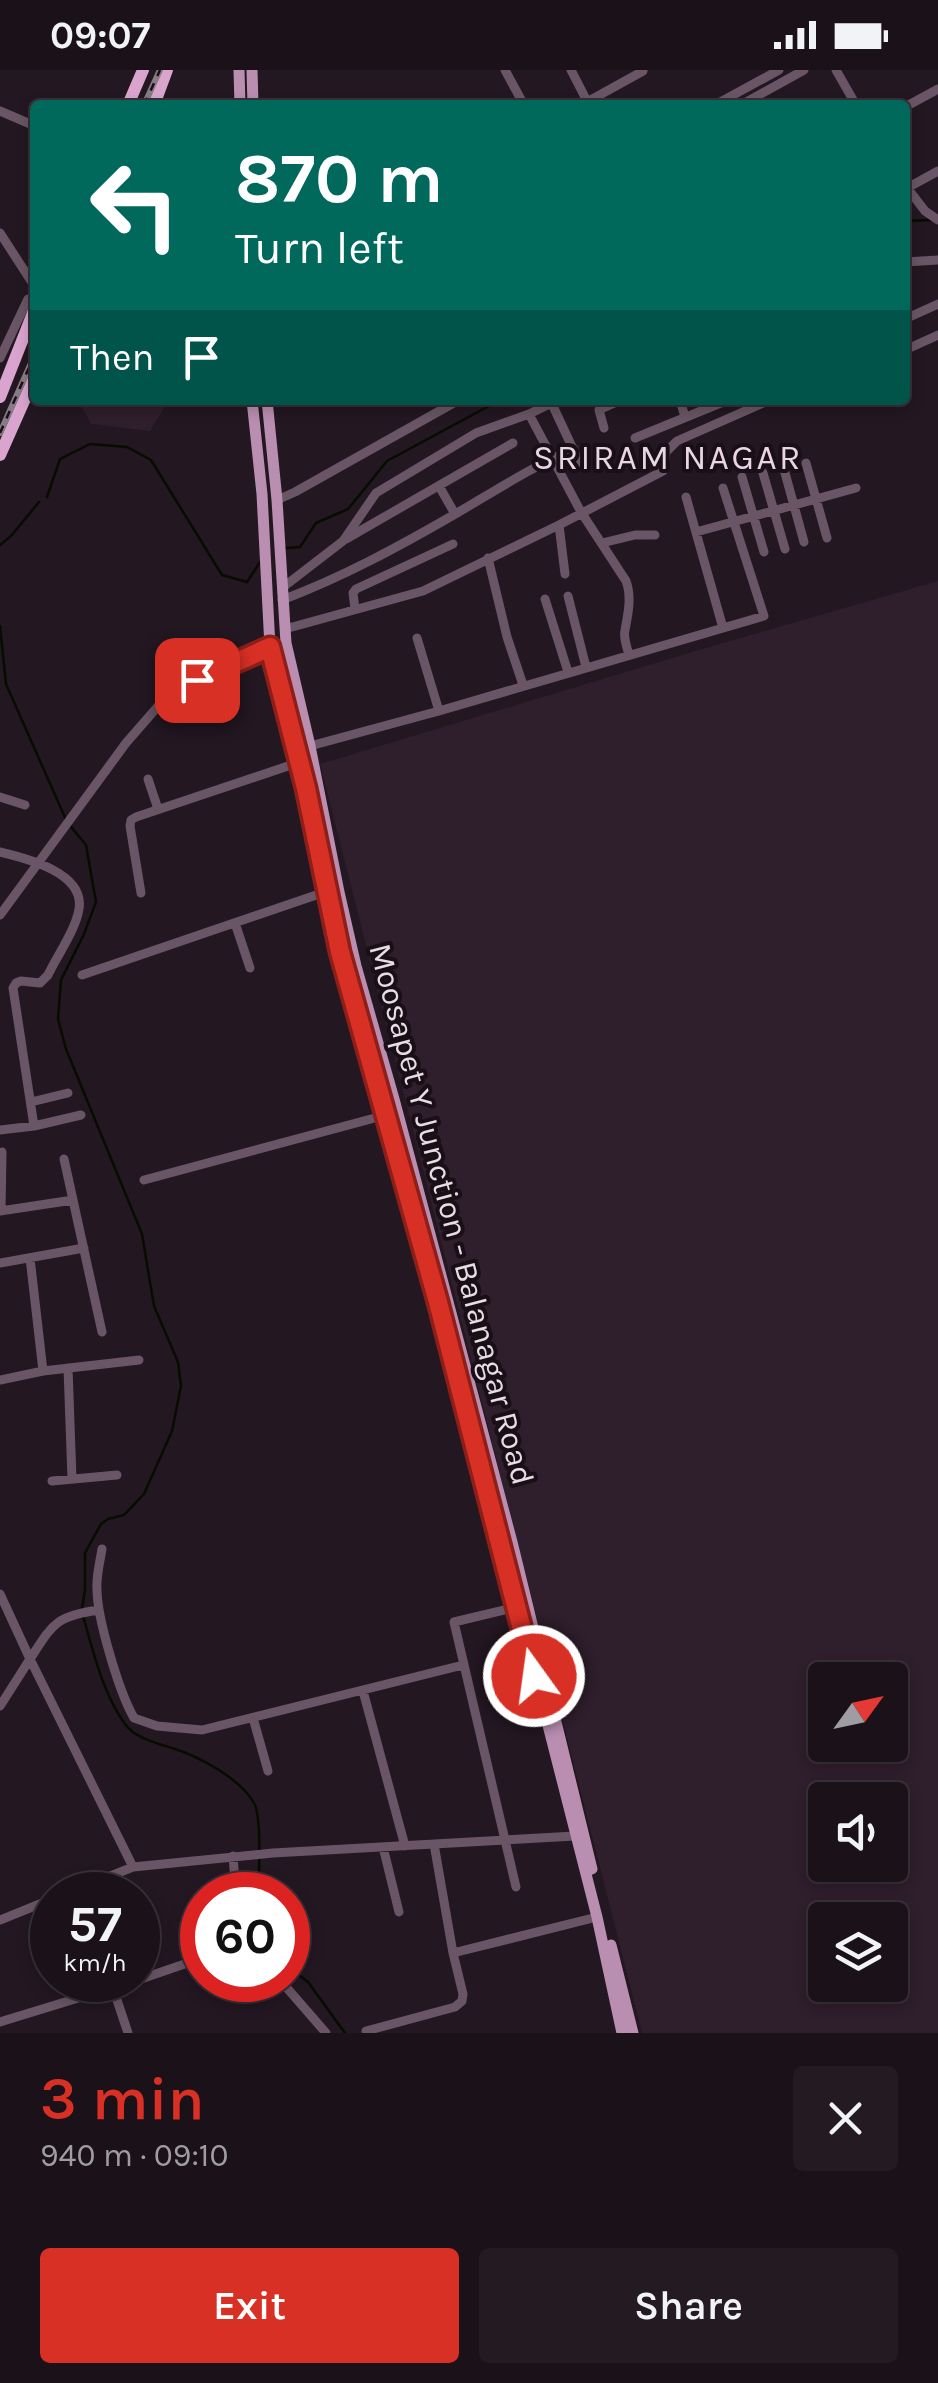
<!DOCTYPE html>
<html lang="en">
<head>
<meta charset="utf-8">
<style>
  body { margin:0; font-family:Karla,sans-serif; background:#231a22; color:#f1f3f6; height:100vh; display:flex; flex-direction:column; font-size:38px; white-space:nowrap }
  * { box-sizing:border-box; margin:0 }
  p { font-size:32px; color:#9f9da2 }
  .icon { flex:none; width:55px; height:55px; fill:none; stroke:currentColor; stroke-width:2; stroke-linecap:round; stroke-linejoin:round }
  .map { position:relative; height:1963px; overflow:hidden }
  .sheet { display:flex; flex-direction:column; background:#1a1119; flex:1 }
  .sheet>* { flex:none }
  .hud { position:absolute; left:30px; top:30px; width:880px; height:305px; border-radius:10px; box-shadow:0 5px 15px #0003,0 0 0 2px #383138; background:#00695c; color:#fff; overflow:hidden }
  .needle { width:65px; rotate:57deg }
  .controls { position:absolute; left:808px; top:1592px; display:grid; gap:20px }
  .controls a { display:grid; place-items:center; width:100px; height:100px; border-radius:10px; background:#1a1119; box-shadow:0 5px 15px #0003,0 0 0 2px #383138; font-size:50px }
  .speed { position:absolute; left:30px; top:1802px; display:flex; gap:20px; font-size:50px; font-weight:700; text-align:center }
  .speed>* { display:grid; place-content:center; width:130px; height:130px; border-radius:50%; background:#1a1119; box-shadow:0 5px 15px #0003,0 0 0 2px #383138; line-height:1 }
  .speed small { font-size:25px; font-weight:400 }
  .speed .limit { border:15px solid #d22; background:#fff; color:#111 }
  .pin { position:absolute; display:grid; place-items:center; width:85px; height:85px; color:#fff; margin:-42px; border-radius:20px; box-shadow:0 5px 15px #0006 }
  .me { position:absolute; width:110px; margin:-55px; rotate:346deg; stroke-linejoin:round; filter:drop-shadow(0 0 8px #0008) }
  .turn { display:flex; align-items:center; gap:35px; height:210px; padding:0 40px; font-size:45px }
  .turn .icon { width:130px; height:130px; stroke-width:2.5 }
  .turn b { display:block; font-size:70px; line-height:85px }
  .then { display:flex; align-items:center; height:95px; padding:0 40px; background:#0003; gap:20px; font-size:38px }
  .round { display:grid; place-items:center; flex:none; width:105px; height:105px; border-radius:10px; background:#231a22 }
  .headline { display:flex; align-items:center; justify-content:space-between; height:170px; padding:0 40px }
  h1 { font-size:60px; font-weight:600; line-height:75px; color:#d93025 }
  .button { display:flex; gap:20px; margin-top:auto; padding:20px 40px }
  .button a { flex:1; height:115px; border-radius:10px; background:#d93025; color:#fff; font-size:40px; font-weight:600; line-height:115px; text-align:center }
  .button a+a { background:#231a22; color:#f1f3f6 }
  .status { display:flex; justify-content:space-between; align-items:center; height:70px; padding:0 50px; background:#1a1119; direction:ltr }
  .status svg { height:28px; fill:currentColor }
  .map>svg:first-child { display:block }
</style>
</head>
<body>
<div class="status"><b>09:07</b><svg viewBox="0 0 49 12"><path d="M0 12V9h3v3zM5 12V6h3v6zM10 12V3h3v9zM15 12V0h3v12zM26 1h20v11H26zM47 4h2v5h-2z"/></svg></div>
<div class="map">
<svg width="938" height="1963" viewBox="0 0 938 1963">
  <rect width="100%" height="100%" fill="#231721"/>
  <path fill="#2f1e2c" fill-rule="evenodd" d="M78 330H169L150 361 91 354Z
    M938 511V1963H642L320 694 692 582ZM825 1610H890V1675H825ZM825 1730H890V1795H825ZM825 1850H890V1915H825Z"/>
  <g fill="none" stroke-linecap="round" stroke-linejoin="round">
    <path stroke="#070c00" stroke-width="2.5" d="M905 151 932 150
      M47 427 60 389 90 374 127 377 151 390 222 505 247 512 260 492
      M0 475 11 466 39 432
      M286 478 300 477 316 453 348 439 387 391 500 330
      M0 556 6 614 67 752 86 775 96 832 84 864 61 910 58 949 66 979 142 1164 154 1236 178 1292 181 1316 172 1361 144 1424 124 1445 108 1449 101 1454 85 1483V1520L82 1538
      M83 1546C93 1581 103 1624 125 1654 135 1668 156 1673 172 1678 198 1686 240 1708 254 1733 262 1747 259 1806 258 1825
      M288 1897 308 1912 345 1963"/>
    <path stroke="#695565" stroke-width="9" d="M505 0 524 35
      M571 0 589 35
      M836 0 856 35
      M587 32 643 1
      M715 35 779 0
      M741 35 804 0
      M905 37 938 19
      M0 41 35 56
      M905 115 925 141 938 150
      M907 118 938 101
      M0 163 35 217
      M905 192 938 190
      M905 249 938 234
      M905 280 938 265
      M0 288 28 229H35
      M680 330 685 347
      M552 334 580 394
      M529 344 581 442 626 511C632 527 628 544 625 560 623 568 627 577 629 585
      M604 358 599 340 621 330
      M635 368 728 330
      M806 393 827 468
      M763 403 785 479
      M785 403 804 472
      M742 407 764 482
      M439 416 455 444
      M686 427 723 558
      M277 430 295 422 459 330
      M559 455 565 504
      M696 462 856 418
      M346 469 513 373
      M602 473 635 465H655
      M488 488 507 567 523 615
      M282 518 343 471 376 423 476 363 529 344 558 330
      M568 526 586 597
      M545 529 568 602
      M282 530C343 507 400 476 457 443 495 421 533 396 574 379
      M355 539 353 523 356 519 453 474
      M285 559 423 521 559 455 663 401 666 382 677 371 770 330
      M439 641 764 546 723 418
      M310 676 439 641 417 568
      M148 709 158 739
      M0 727 25 735
      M0 782C25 788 85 802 79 839 76 859 57 886 48 905L40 913 21 911 16 913 13 918 34 1056
      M141 823 130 756 131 750 136 747 300 692
      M0 845 126 673 160 634 197 610 270 577
      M235 853 250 898
      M82 905 328 821
      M31 1032 68 1023
      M0 1060 34 1056 81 1045
      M64 1089 73 1130
      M144 1110 386 1045
      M0 1141 73 1130 102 1262
      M1 1141 2 1082
      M30 1188 43 1301
      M0 1193 84 1178
      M68 1298 72 1409
      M0 1310 43 1301 139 1290
      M52 1411 117 1405
      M102 1479C100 1492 96 1506 97 1519 97 1548 119 1622 134 1648L157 1656 202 1660 463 1595
      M0 1524 30 1589 0 1636
      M99 1540C55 1546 53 1554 30 1589L133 1797
      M363 1621 405 1776
      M253 1648 268 1701
      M383 1777 399 1842
      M233 1786 236 1825
      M516 1817 454 1552 517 1537
      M63 1825 133 1797 273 1783 575 1766
      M0 1850 52 1829
      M453 1883 597 1847
      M138 1910 202 1888
      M280 1910 326 1963
      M113 1918 128 1963
      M0 1952 137 1910
      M366 1961 455 1937 462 1931 463 1924 453 1883 434 1774"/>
    <path stroke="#b98eb1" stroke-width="11" d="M239 0 240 35
      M252 0 253 35
      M252 330 262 424 270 577 312 742 340 883 439 1232 493 1440 597 1847 622 1963
      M267 330 277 430 286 573 310 676 339 822 356 896 394 1029 512 1472 592 1799
      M611 1875 633 1963"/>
    <path stroke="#d9a5cf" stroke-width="12" d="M128 35 143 0
      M154 35 167 0
      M0 327 35 238
      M0 385 35 306"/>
    <g stroke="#867c84" stroke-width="6">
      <path id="rail" d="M144 35 160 0
        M0 363 35 284"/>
    </g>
    <use href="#rail" stroke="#1a0e17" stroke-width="2.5" stroke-dasharray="8" stroke-linecap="butt"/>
  </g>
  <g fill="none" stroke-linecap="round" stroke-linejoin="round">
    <g stroke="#8d1f18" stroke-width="25">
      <path id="route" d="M197 610 270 577 306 718 340 882 438 1232 534 1606"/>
    </g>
    <use href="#route" stroke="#d93025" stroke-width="18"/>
  </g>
  <g text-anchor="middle" stroke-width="8" stroke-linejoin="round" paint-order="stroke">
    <g font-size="32" fill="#e6dee4" stroke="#1a0e17">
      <text transform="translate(452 1144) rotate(75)" y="11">Moosapet Y Junction - Balanagar Road</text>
    </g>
    <g font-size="35" letter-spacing="2.5" fill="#e8d6e4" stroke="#1a0e17">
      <text x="668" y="399">SRIRAM NAGAR</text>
    </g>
  </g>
</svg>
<div class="controls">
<a><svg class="needle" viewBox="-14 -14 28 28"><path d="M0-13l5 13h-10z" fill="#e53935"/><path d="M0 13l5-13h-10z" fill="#9f9da2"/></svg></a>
<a><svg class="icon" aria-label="sound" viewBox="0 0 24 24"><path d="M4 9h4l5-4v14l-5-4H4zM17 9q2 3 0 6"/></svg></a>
<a><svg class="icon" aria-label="layers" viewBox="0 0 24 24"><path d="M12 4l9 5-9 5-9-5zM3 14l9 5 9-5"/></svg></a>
</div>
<div class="speed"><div>57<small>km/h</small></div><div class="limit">60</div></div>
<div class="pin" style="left:197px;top:610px;background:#d93025"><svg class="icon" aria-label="arrive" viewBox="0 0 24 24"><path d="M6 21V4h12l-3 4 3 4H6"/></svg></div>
<svg class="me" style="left:534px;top:1606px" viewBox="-20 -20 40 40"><circle r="17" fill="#d93025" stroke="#fff" stroke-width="3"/><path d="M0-11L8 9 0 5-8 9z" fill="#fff"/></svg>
<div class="hud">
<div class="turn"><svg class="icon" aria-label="left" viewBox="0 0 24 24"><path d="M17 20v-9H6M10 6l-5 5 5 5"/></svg><div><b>870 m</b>Turn left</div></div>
<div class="then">Then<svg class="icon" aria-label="arrive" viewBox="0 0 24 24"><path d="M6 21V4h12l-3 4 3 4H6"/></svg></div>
</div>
</div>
<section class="sheet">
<div class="headline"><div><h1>3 min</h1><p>940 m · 09:10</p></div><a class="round"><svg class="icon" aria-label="close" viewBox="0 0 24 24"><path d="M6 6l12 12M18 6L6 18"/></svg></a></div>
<div class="button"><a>Exit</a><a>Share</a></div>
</section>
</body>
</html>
